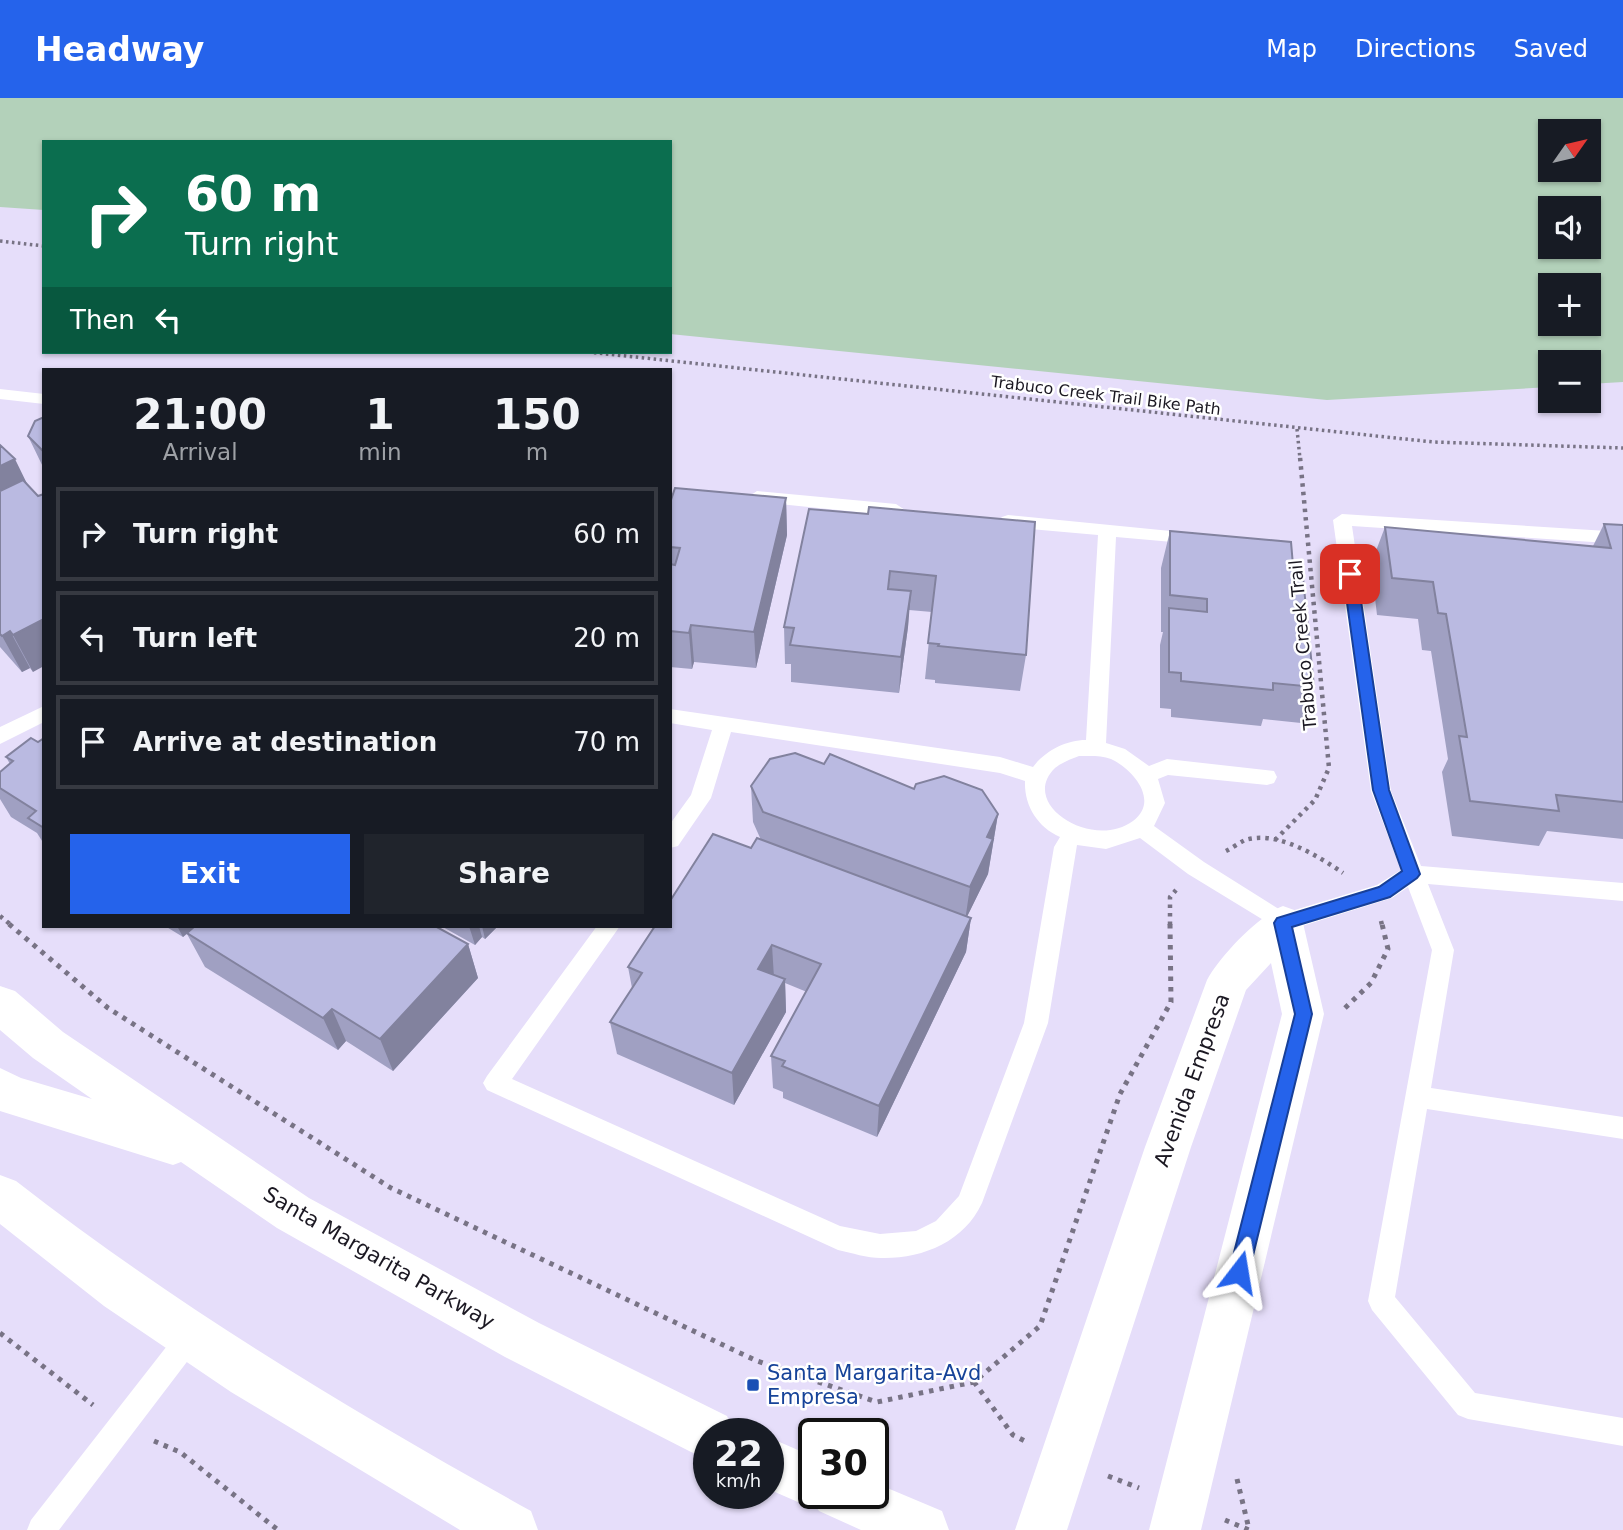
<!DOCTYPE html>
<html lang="en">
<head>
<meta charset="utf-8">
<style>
  body { margin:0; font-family:"DejaVu Sans",sans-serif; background:#20242c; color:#f1f3f6; height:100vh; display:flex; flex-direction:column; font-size:26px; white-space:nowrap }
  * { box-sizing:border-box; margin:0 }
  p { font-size:23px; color:#9ea1a6 }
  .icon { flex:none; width:38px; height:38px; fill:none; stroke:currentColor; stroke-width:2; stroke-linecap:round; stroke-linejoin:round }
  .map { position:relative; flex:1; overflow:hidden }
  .drawer { position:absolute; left:42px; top:270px; width:630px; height:560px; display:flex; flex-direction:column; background:#171b24; border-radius:0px; box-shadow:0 2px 5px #0004 }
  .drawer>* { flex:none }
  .guide { position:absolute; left:42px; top:42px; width:630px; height:214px; border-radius:0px; box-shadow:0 2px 5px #0004; background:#0b6e4f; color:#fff; overflow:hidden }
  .needle { width:46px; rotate:56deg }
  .controls { position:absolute; left:1538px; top:21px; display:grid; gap:14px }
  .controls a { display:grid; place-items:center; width:63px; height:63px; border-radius:0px; background:#171b24; box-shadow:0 2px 5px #0004; font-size:35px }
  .speed { position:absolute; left:693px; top:1320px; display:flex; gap:14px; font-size:35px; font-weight:700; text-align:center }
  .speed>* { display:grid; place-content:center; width:91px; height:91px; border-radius:50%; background:#171b24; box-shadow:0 2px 5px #0004; line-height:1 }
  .speed small { font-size:18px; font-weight:400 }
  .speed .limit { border:4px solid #111; border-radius:10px; background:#fff; color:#111 }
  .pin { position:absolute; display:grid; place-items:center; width:60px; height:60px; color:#fff; margin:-30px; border-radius:14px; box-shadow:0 4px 10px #0006 }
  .me { position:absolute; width:77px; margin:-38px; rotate:14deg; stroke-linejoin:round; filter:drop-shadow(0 0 5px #0008) }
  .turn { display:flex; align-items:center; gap:24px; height:147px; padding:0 28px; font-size:32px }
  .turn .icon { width:91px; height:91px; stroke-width:2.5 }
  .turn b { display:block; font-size:49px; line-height:60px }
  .then { display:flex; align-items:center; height:66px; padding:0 28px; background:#0003; gap:14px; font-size:26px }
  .eta { display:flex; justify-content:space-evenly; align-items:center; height:119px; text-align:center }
  .eta b { font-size:42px; font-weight:700; line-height:49px }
  .primary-button { display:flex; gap:14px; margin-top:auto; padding:14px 28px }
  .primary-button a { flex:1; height:80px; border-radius:0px; background:#2563eb; color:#fff; font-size:28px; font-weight:700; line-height:80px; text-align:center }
  .primary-button a+a { background:#20242c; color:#f1f3f6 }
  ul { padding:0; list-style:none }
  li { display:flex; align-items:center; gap:21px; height:94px; margin:0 14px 10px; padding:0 14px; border:4px solid #363941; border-radius:0px }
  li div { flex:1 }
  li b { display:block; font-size:26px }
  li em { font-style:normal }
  header { display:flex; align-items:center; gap:42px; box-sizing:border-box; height:98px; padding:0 35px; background:#2563eb; color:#fff }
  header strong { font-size:33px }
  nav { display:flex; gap:38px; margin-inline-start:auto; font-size:24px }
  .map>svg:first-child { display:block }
</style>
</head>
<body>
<header>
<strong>Headway</strong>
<nav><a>Map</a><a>Directions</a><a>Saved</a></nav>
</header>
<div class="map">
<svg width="1623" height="1432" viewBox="0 0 1623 1432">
  <rect width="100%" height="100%" fill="#e6defa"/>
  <path fill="#b3d1ba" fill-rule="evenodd" d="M0 0H1623V284L1589 286V264H1550V289L1327 302 670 236V44H44V112L0 109ZM1550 33H1589V72H1550ZM1550 110H1589V149H1550ZM1550 187H1589V226H1550Z"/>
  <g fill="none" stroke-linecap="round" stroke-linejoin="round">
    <path stroke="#787385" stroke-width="3.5" stroke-dasharray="2.5 3.5" stroke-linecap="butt" d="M0 143 44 148
      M588 254 1433 344 1623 350
      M1297 331 1300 361"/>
    <path stroke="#787385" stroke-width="4.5" stroke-dasharray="3.5 5" stroke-linecap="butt" d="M1275 742 1315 702 1329 670 1300 359
      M1226 753C1232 750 1239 745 1245 742 1277 732 1318 758 1343 775
      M0 818 11 827
      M1381 823 1382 827
      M1170 827V799L1176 792"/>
    <path stroke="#787385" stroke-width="5" stroke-dasharray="4.5 6" stroke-linecap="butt" d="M9 826 108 910 391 1090 757 1263 877 1304 974 1284 1040 1228 1120 996 1171 904 1170 826
      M1345 910 1371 885 1388 851 1382 826
      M0 1235 93 1307
      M974 1284 1013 1337 1025 1343
      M154 1343 180 1354 278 1432
      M1108 1378 1139 1390
      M1237 1381 1249 1431
      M1225 1422 1249 1432"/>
    <path fill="#fff" fill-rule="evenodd" d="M0 291 44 296V306L0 301Z
      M757 393 896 406 905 412 896 418 751 403 748 399Z
      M1342 416 1623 434V446L1352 428 1391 693 1421 768 1623 785V803L1428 786 1454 852 1431 990 1623 1019V1041L1427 1011 1395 1199 1475 1295 1623 1320V1348L1468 1321 1458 1317 1372 1212 1368 1203 1432 852 1408 789 1392 800 1283 834 1188 776 1140 740 1106 751 1077 747 1048 925 982 1105C964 1144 922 1161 881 1160 867 1160 852 1155 838 1152L487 992 483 985 487 978 597 828H620L512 981 840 1128 880 1136 916 1133 936 1123 959 1098 1024 925 1054 749 1060 739C1037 729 1024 707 1025 683L1000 675 731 634 711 700 678 748 670 750V726L691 697 712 632 670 625V611L1000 659 1033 669C1045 653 1066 642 1086 642L1098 437 1008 429 1002 427 999 423 1002 419 1008 417 1201 436 1204 440 1195 446 1116 439 1106 645 1125 651 1149 668 1167 661 1274 673 1277 679 1274 685 1267 687 1168 677 1158 681 1165 705 1154 728 1204 764 1285 815 1377 787 1401 772 1371 693 1333 422ZM1079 658C1089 658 1101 657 1111 661 1133 671 1160 703 1133 723 1092 753 1018 706 1055 670 1061 665 1071 661 1079 658Z
      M44 608V624L0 646V629Z
      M190 1226 199 1230 203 1239 199 1248 59 1432H27L31 1422 181 1230Z"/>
    <path fill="#fff" fill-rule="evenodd" d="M1283 808 1297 813 1303 825 1324 916 1201 1432H1149L1282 916 1271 865 1246 892 1191 1049 1067 1432H1015L1145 1049 1207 882C1219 859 1259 817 1283 808Z"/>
    <path fill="#fff" fill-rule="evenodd" d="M0 888 15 893 63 934 309 1100 539 1225 727 1318 734 1335H709V1361L691 1354 505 1259 277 1130 181 1064 173 1067 0 1013V970L21 980 92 1001 33 960 0 932Z
      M0 1077 16 1083C178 1209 352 1314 531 1413L538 1432H460L231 1294 104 1208 0 1126Z
      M768 1339 814 1359V1395H873V1384L942 1413 949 1432H861L819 1413 817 1410 814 1411 768 1391Z"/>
  </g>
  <path fill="#a0a0c2" d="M44 319V371L28 338Z
    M0 347 33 574 30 570 22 574 0 549Z
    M786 400 787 437 756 570 694 564 692 571 670 569V405Z
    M868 416 1026 557 1020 593 935 585V582L925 581 932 514 909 512 908 529 899 595 791 584V566H785L784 529Z
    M1604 426 1623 427V741L1547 733 1539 748 1452 738 1442 674 1448 661 1431 553 1422 552 1418 521 1377 517 1371 466 1385 429 1593 448Z
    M1170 433 1294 479 1314 589 1301 625 1263 621 1261 628 1171 619V611L1160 610V547L1163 534H1161V470Z
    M44 640V746L37 735 11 719 0 701V674L10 666 6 659 38 644Z
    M824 666 914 691 998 716 988 776 967 818 971 820 966 854 877 1039 783 1000V994L773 990 771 958 807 894 785 885 786 914 734 1007 617 956 610 924 632 890 628 869 751 750 761 742 753 724 751 688Z
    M165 828H435L468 846 478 880 393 973 346 943 338 952 205 869 187 836 183 839Z
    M441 828H498L485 841 482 839 475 847Z"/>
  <path fill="#82829e" d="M15 361 33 398 0 414V368Z
    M786 400 787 437 756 570 754 534Z
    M911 493 908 529 899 595 901 559Z
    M44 521V568L33 574 13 537Z
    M691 527 694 564 692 571 689 535Z
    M10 533 30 570 22 574 2 538Z
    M998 716 988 776 965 823 970 789 987 739Z
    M971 820 966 854 877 1039 879 1008Z
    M177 828H195L183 839Z
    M469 828H479L482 839 475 847Z
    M482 828H498L485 841Z
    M468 846 478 880 393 973 380 941Z
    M772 847 774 880 758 871Z
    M785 881 786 914 734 1007 732 975Z
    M332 911 346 943 338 952 323 920Z"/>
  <path fill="#babae1" stroke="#82829e" stroke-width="2" d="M44 319V354L28 338 35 323Z
    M0 347 15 361 0 368Z
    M23 382 38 398 44 396V521L13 537 10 533 2 538 0 536V393Z
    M675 390 786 400 754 534 691 527 689 535 670 533V466L675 467 680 450 670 449V405Z
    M869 409 1035 424 1026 557 938 548 939 546 928 545 936 478 890 473 888 491 911 493 901 559 790 547 794 530 784 529 809 411 868 416Z
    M1604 426 1623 427V704L1556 697 1559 713 1470 703 1459 638 1467 639 1446 516 1438 515 1433 484 1392 480 1385 429 1611 450Z
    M1170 433 1291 444 1294 479 1303 480 1314 589 1273 585V592L1181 583V575L1169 574V510L1207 514V501L1170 497Z
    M31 640 38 644 44 640V730L28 720 36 713 0 690V674L13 663 6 659Z
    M795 655 824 666 830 656 914 691 916 686 944 678 982 692 998 716 987 739 993 741 970 789 763 714 751 688 770 661Z
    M713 736 751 750 757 740 971 820 879 1008 782 968 785 963 771 958 821 866 772 847 758 871 785 881 732 975 610 924 642 875 628 869 655 828H670V803Z
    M195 828H435L468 846 380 941 332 911 323 920 187 835Z"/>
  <path fill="#2563eb" stroke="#184099" stroke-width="2" d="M1350 472 1357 476 1389 692 1420 776 1417 780 1390 799 1292 829 1312 916 1249 1174 1246 1181 1239 1184 1232 1181 1229 1174 1295 916 1274 825 1277 820 1379 789 1402 773 1373 692 1343 476Z"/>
  <rect fill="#1a4fb4" stroke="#fff" stroke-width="2.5" x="746" y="1280" width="14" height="14" rx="3.5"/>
  <g text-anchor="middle" stroke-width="5" stroke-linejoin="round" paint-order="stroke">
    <g font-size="16" fill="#1b1822" stroke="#fff">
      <text transform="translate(1106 297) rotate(7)" y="6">Trabuco Creek Trail Bike Path</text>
    </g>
    <g font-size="18" fill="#1b1822" stroke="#fff">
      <text transform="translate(1303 547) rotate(-95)" y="6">Trabuco Creek Trail</text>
    </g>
    <g font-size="21" fill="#1b1822" stroke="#fff">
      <text transform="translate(1192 982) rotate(-70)" y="7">Avenida Empresa</text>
      <text transform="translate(379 1160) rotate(30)" y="7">Santa Margarita Parkway</text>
    </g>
    <g font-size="21" fill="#164399" stroke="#fff" text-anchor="start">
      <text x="767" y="1282">Santa Margarita-Avd<tspan x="767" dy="24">Empresa</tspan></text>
    </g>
  </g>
</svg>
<div class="controls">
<a><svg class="needle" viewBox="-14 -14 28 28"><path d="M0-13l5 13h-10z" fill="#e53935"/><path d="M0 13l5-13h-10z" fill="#9ea1a6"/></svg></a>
<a><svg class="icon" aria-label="sound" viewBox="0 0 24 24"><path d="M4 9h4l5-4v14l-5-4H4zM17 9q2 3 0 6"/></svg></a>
<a>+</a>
<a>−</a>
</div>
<div class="speed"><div>22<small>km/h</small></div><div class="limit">30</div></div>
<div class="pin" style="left:1350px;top:476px;background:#d93025"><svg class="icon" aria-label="arrive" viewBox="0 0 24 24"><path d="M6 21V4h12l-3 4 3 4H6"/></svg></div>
<svg class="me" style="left:1239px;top:1174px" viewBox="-20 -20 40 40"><path d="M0-17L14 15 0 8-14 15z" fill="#2563eb" stroke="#fff" stroke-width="4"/></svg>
<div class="guide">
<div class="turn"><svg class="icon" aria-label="right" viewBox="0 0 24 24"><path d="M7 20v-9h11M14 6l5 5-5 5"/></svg><div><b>60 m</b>Turn right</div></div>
<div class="then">Then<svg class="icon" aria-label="left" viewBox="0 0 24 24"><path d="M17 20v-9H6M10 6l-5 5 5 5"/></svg></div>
</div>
<section class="drawer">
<div class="eta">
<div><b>21:00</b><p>Arrival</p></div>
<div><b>1</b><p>min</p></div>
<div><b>150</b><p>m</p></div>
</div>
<ul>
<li><svg class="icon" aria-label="right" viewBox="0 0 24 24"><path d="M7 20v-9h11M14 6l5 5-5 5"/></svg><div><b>Turn right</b></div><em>60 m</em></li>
<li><svg class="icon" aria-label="left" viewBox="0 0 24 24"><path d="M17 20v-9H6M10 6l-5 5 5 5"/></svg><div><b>Turn left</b></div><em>20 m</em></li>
<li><svg class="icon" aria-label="arrive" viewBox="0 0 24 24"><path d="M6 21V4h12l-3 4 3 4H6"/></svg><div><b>Arrive at destination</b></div><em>70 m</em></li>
</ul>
<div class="primary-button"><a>Exit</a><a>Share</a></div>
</section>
</div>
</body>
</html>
